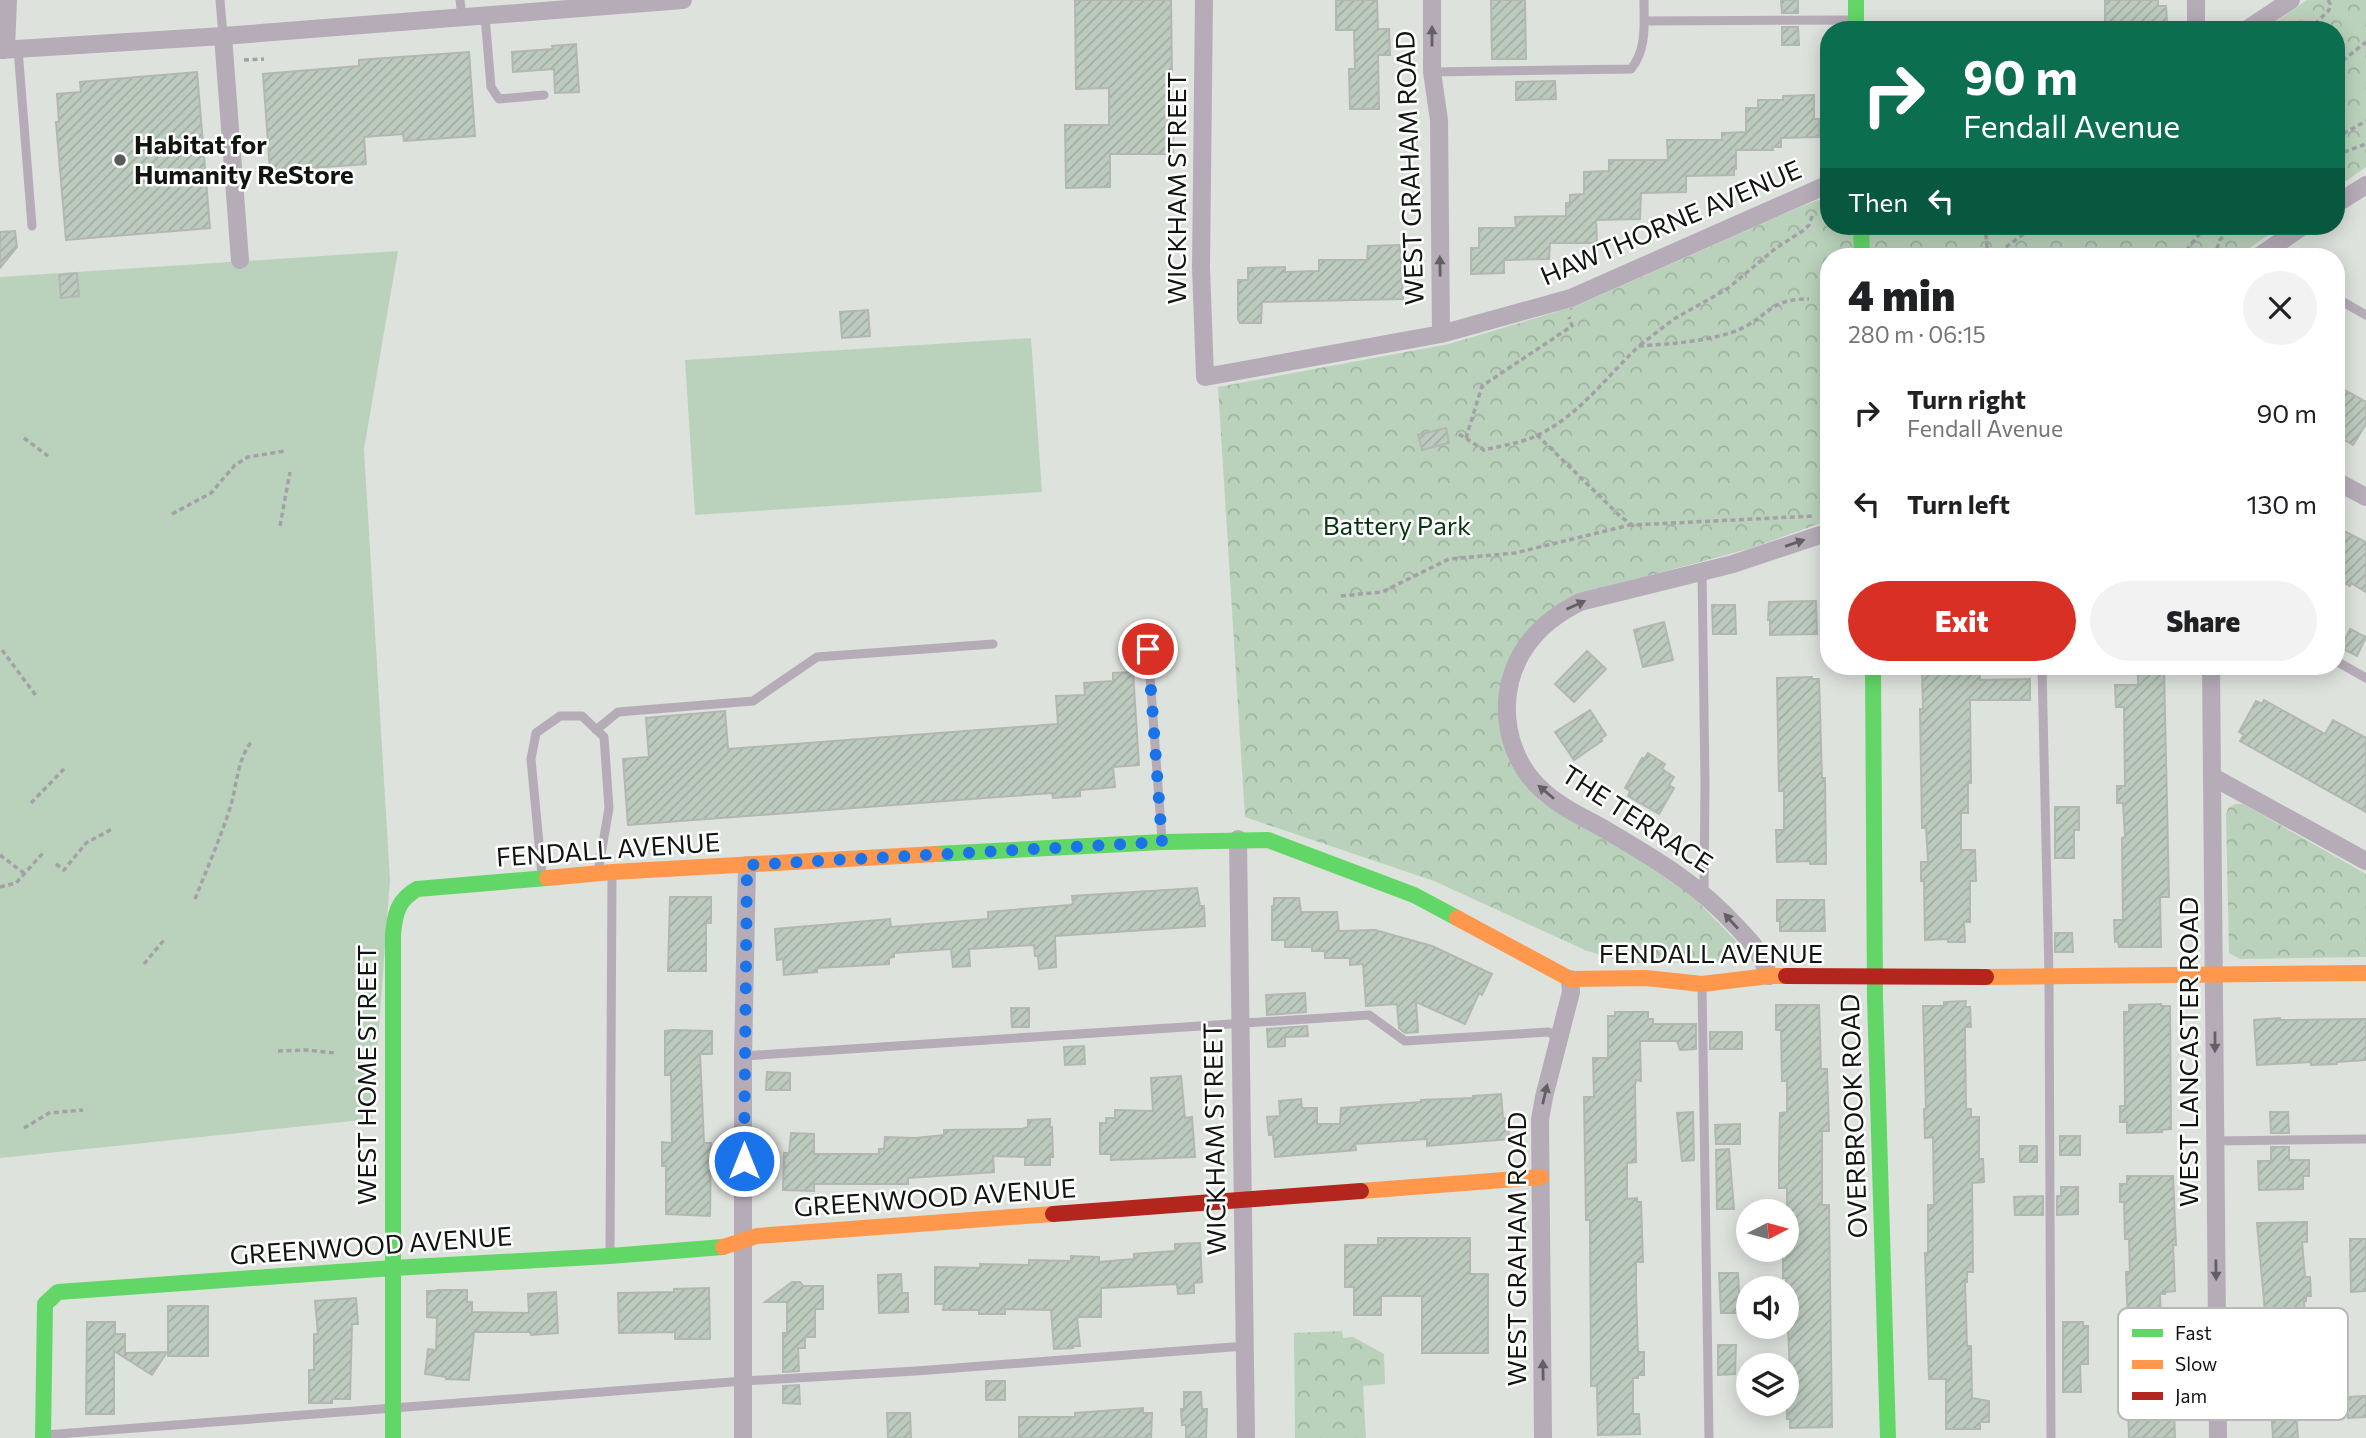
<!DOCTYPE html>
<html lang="en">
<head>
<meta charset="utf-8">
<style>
  body { margin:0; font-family:Commissioner,sans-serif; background:#f2f2f2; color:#202124; height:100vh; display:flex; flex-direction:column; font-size:26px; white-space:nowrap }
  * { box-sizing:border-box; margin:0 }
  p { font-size:23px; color:#757577 }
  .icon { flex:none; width:38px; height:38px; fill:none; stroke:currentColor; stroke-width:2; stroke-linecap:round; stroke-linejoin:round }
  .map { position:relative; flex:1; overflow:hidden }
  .details { position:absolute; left:1820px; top:248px; width:525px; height:427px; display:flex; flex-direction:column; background:#fff; border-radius:28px; box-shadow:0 4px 18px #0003 }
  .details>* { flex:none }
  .guide { position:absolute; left:1820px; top:21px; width:525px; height:214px; border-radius:28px; box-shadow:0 4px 18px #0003; background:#0b6e4f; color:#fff; overflow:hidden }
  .needle { width:46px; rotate:84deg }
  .controls { position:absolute; left:1736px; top:1199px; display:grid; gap:14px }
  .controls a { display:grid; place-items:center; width:63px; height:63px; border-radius:50%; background:#fff; box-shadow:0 4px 18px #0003; font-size:35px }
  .pin { position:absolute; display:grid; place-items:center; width:60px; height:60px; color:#fff; margin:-30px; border:4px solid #fff; border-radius:50%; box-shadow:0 2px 7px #0007 }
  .me { position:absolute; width:77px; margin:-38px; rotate:0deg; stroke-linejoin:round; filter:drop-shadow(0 0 5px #0008) }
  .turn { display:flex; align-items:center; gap:24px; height:147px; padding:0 28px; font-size:32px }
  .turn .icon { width:91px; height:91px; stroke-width:2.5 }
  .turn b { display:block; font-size:49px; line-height:60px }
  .then { display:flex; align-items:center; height:66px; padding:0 28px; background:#0003; gap:14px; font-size:26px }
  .round { display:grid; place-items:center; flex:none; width:74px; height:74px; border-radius:37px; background:#f2f2f2 }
  .summary { display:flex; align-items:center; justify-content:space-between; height:119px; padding:0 28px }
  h1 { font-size:42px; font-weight:800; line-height:52px }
  .cta { display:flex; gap:14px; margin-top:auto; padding:14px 28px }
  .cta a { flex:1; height:80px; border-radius:42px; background:#d93025; color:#fff; font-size:28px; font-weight:800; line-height:80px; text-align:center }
  .cta a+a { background:#f2f2f2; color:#202124 }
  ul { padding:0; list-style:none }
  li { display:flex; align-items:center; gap:21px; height:91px; padding:0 28px }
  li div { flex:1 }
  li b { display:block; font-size:26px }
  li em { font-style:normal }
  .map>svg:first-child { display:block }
</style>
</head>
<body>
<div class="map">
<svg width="2366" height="1438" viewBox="0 0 2366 1438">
  <defs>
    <pattern id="park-crowns" width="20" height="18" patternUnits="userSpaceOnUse" patternTransform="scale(1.75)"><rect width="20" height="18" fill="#bad2bb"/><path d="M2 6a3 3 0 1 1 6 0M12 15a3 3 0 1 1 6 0" fill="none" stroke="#9fb3a0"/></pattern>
    <pattern id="building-hatch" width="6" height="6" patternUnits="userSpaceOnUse" patternTransform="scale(1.75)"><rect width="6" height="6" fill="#bdcbbe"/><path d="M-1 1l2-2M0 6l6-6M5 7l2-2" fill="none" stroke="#a1ada2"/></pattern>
  </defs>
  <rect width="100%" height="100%" fill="#dde2dd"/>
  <path fill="#bad2bb" d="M398 251 364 449 390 880 372 1119 0 1158V277Z
    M1031 338 1042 492 695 515 685 360Z"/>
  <path fill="url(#park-crowns)" d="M2307 0H2366V167L2336 188V30H2264Z
    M1829 196V226H2281L2237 257H1829V520L1752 548 1581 594 1534 625 1514 649 1504 674 1499 695 1500 729 1509 759 1525 785 1540 801 1663 872 1698 902 1737 942 1741 950V957L1734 954 1727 962 1637 963 1613 959 1585 950 1434 881 1245 817 1218 387 1449 344 1576 306 1800 207Z
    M2235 804H2243L2366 874V957L2240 959 2229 953 2226 815 2228 808Z
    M1342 1331 1343 1338 1353 1337 1384 1354 1385 1384 1363 1386 1366 1438H1295L1294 1333Z"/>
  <path fill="url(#building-hatch)" stroke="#b3b7b3" stroke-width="2" d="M1075 0H1171L1173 154H1110V187L1066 188 1065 125H1109V88L1076 89Z
    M1336 0H1377L1378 29H1389L1390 55H1378L1379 109H1350L1349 69H1355L1354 30H1336Z
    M1491 0H1525L1526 59H1492Z
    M1781 0H1798V13H1782Z
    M2105 0H2158V6H2166L2167 22H2159V26L2105 27Z
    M1782 27H1798L1799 45H1782Z
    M576 44 579 92 555 93 554 69 513 72 512 52 553 49 552 46Z
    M469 52 475 136 404 141 403 134 364 137 366 164 270 171 263 74 359 66V60Z
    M197 72 210 228 66 240 56 122H59L57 94 81 92 80 82Z
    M1555 81 1556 99 1516 100V82Z
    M1814 95V119H1819V137L1781 138V147H1772L1773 150H1736V169H1734V175L1686 176V192L1641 193 1640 219 1596 220 1597 243H1550L1549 259 1504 260V273L1471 274V248H1479V228H1516L1515 217 1566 216V203H1570V195L1584 194V172L1609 171V160H1668L1667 140H1722V133L1746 132V108H1758V100H1783V96Z
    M15 231 17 247 0 268V232Z
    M1400 245 1403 299 1262 302 1261 323H1240L1238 319V280H1248V268L1285 267V272L1319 271V260H1367L1368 246Z
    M77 273 79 296 61 298 59 275Z
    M868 310 870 336 842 338 840 312Z
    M2336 385 2366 402V424L2353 445 2336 435Z
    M1446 428 1449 443 1422 450 1418 435Z
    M2336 527 2366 542V592L2351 583 2350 586 2336 578Z
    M1816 601 1817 634 1770 635V620H1768L1769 602Z
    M1712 605H1735L1736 634H1713Z
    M1664 622 1673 660 1643 667 1634 630Z
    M2350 629 2366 637 2357 656 2341 648Z
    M1587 651 1606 669 1574 702 1555 684Z
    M2138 667H2164L2169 897H2160L2161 947H2119L2118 941 2115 942 2114 920H2123L2122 838 2125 837 2123 803H2117V786H2125L2124 707H2116L2115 685H2138Z
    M1980 670V680L2030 679V700H1970L1971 783H1968V813H1961V850H1975L1976 881H1970V922H1964L1965 942H1948V939L1925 940 1924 881H1921V862H1928L1926 828H1922L1920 709H1923L1922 671Z
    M1133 672 1139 765 1113 767 1115 787 1080 790V796L1053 798 1052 793 628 825 623 759 649 757 646 718 725 711 728 749 1058 724 1056 696 1085 695 1084 683 1113 681V673Z
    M1812 677V679H1819L1822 778H1825L1826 864H1810V861L1777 862 1776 830H1784V791H1779L1777 678Z
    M2264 700 2325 734 2333 720 2366 738V812L2240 741 2244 735 2239 732 2256 701 2262 704Z
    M1590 710 1606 735 1601 739 1602 741 1574 760 1555 732Z
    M1648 753 1665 764 1662 769 1674 777 1669 785 1674 788 1659 814 1628 796 1630 791 1625 788 1642 758 1644 759Z
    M2055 807H2079V830H2074V858H2055Z
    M1197 888 1200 906H1204L1205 926 1055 936 1056 967 1039 969 1038 956H1035L1034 945 969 949 970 966 953 967 951 949 894 953V957L889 958V964L817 968V972L784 975 783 959 777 960 775 929 890 919 891 927 988 919V912L1070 905 1073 904 1072 896Z
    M670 897H711V923H706V971H668Z
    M1274 898H1299L1301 912H1337L1339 931 1375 930 1432 946 1492 974 1482 995 1479 993 1465 1024 1416 1002 1418 1032 1405 1033 1399 1028 1397 1004 1366 1006 1363 964 1350 965V958H1325V951H1312V947H1285V940H1272V906L1274 905Z
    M1777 900H1824L1825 931H1780V921H1777Z
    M2055 933H2072L2073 952H2055Z
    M1305 993 1306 1012 1267 1015 1266 995Z
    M1966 1001 1965 1007H1970L1971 1027H1965V1036L1966 1109H1971V1117H1979V1159H1983L1984 1182 1972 1183 1973 1272H1967V1282H1965L1967 1346H1971L1972 1398 1989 1401V1422H1980V1429H1946V1379H1929L1925 1253H1928V1205H1934L1933 1137 1925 1138 1924 1109 1926 1108 1923 1006H1944V1002Z
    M2161 1004V1006H2170L2171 1129 2161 1130 2162 1132 2127 1133V1122H2120V1106H2125L2124 1012H2129V1005Z
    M1776 1005H1819L1821 1069H1827L1829 1131H1822V1205H1829L1832 1427 1790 1428V1419H1787V1400H1791L1786 1278H1783V1256H1787V1188H1779V1154L1780 1113 1787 1112V1081H1782L1781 1030H1776Z
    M1011 1008H1029V1027H1012Z
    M1615 1012H1648V1019H1653V1024H1696V1049L1680 1050 1677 1041H1640L1641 1081 1636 1080 1635 1085 1636 1162 1627 1163V1199L1637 1198V1202H1641L1643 1262H1636V1293L1638 1352H1644V1375H1638V1378H1633V1414H1639L1640 1434 1598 1435 1597 1386H1591L1590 1220H1586L1584 1097H1594L1593 1058H1608V1016H1615Z
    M2280 1018V1020L2366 1019V1060L2337 1062V1064L2311 1065V1062L2257 1065 2254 1020Z
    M1307 1026 1308 1036 1285 1037V1046L1268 1047 1267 1029Z
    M673 1030 712 1031V1054H700L704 1143H711L710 1216 666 1214V1166H662V1142L672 1143 671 1075H665V1031Z
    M1710 1032H1742V1049H1710Z
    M1084 1046 1085 1064 1065 1065 1064 1047Z
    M767 1072 790 1073V1090H766Z
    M1181 1076 1185 1118 1192 1117 1195 1157 1111 1160V1154H1100V1123H1106V1118H1115V1110L1153 1111 1151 1078Z
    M1501 1094 1503 1118H1508L1509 1139 1427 1146V1139L1355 1144 1356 1150 1275 1157 1273 1135H1269L1267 1117 1280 1116 1279 1101 1301 1099 1302 1108H1317V1124H1340L1341 1108 1421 1102V1100L1473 1098V1096Z
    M1693 1112 1694 1160 1682 1161 1677 1113Z
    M2270 1112H2288L2289 1133H2271Z
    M1050 1119V1127H1052L1053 1157H1050V1165H1025V1157L993 1156 994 1172 908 1178V1184H814V1191L783 1190 784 1153H789L791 1133 814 1134V1154H879V1149H884L885 1137 916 1138 944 1135V1130L1022 1129 1028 1127V1120Z
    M1740 1124V1144H1716L1715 1125Z
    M2060 1136H2080V1155H2060Z
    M2020 1146H2037V1162H2020Z
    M2271 1147H2289V1160H2309V1176H2303V1189L2259 1190 2258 1161H2271Z
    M1729 1149 1734 1209H1717L1716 1150Z
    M2127 1176H2173L2176 1245H2173L2175 1291 2165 1292V1294H2160L2161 1326H2171L2175 1438H2129L2128 1409H2120L2118 1326 2128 1325 2126 1272H2130L2129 1239H2125L2124 1202H2120V1184H2127Z
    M2061 1187H2078V1214L2057 1215V1196H2061Z
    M2043 1196V1215H2015L2014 1197Z
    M2307 1222V1242H2302L2305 1277H2310L2311 1296H2306V1301H2304L2306 1341H2300L2302 1383H2294L2298 1438H2273L2267 1342H2260L2259 1312H2265L2257 1223Z
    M1378 1238H1470V1274H1488V1353H1422V1296H1381V1315H1354V1287H1345V1245H1378Z
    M2350 1239H2366V1291L2351 1292Z
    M1200 1243 1202 1282 1194 1283V1293L1178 1294 1177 1284 1101 1288V1317H1077L1080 1346H1072L1073 1348 1054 1349 1051 1310 1005 1309V1314H979V1310H943L944 1304H935V1267L980 1268V1264L1029 1265V1260L1071 1261V1256L1099 1257V1262L1134 1259V1254L1175 1251V1244Z
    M1719 1273H1738L1740 1313H1721Z
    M901 1274 902 1293H908V1312L879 1313 878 1275Z
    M792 1282H800L803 1286H823V1309H815V1337H805V1348H798L799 1371 783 1372V1333H787V1302H765Z
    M709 1288 710 1339H675V1332L619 1333 618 1293 674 1292V1289Z
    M437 1290H467V1302H472V1312L529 1313 528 1294 556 1292 558 1333 531 1335 530 1332H474L469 1380 446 1379V1377L425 1374 428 1349 436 1350 437 1318 427 1317V1291H436Z
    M356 1298 358 1324H352L350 1399H332V1403H309V1370H314V1334H318L315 1301Z
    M168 1306H208V1356H168Z
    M87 1322H115V1334H125V1353L167 1352 152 1375 114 1351V1414H86Z
    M2063 1322H2083V1326H2088V1364H2080L2081 1392H2063Z
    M1718 1345H1736L1735 1374 1718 1375Z
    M986 1381H1005V1400H986Z
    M799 1385 800 1404 783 1403V1386Z
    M1184 1392H1201L1202 1409H1207L1206 1438H1186V1425H1182L1181 1409H1184Z
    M2366 1396V1417L2348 1418V1397Z
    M1143 1408V1413H1152L1151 1438H1019V1417H1075V1413Z
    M887 1413H910L911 1438H888Z"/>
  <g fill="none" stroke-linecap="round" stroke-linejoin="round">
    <path stroke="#a4a0a7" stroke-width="3.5" stroke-dasharray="5 3.5" stroke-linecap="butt" d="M2309 30 2329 10 2330 4 2328 0
      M244 60 264 59
      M2336 66 2366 42
      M2336 138 2366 121
      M2336 155 2366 144
      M1985 226 1988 257
      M1992 257 2035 226
      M2181 257 2206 226
      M2214 257 2220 240 2232 226
      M1640 345 1674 319 1727 289 1776 248 1804 230 1809 225 1813 213
      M1459 434 1484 450C1501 446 1520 443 1536 436 1579 416 1606 377 1639 346 1669 344 1701 342 1730 333 1752 326 1760 315 1777 305 1787 300 1798 299 1809 299
      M1537 435 1620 516 1632 525 1814 516
      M24 438 48 456
      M1466 438 1482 386 1572 326 1569 317
      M172 514 211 493 235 465 248 457 285 451
      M280 526 290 472
      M1341 596 1382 592 1449 559 1515 553 1630 525
      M2 650 37 697
      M31 803 64 769
      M0 855 25 874
      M56 864 64 870 86 843 112 829
      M0 887 16 883 43 853
      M195 899C207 869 220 839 230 808 237 786 237 759 252 741
      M144 964 164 940
      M278 1051 306 1050 335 1053
      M24 1128 49 1113 83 1110"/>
    <path stroke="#b5acb8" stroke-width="9" d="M220 0 223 36
      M460 0 462 17
      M485 16 491 87 499 99 544 95
      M1644 21 1852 20
      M18 49 32 226
      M1432 72 1631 69C1647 49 1644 25 1644 0
      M2336 298 2366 315
      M1702 572 1705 783 1704 893
      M1148 649 1162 840
      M2336 661 2366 678
      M2042 667 2049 976 2051 1438
      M596 730 618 712 753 701 817 657 993 644
      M542 875 531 759 536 733 560 716H582L604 737 609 808 598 872
      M1702 986 1709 1438
      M743 1056 1369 1015 1405 1041 1548 1032 1560 1037
      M2215 1141 2366 1139
      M610 1252 612 874
      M45 1435 744 1381 916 1371 1245 1346"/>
    <path stroke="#b5acb8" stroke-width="18" d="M1204 0 1201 267 1205 377 1441 334 1571 298 1829 184
      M1432 0V72L1439 120 1441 334
      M2196 0V30
      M2246 30 2291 0
      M223 36 240 260
      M0 50 223 36 683 0
      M6 50 8 0
      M2336 204 2366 185
      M2258 257 2303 226
      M2336 481 2366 497
      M2211 667 2218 1438
      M2213 777 2366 861
      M1238 839 1246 1438
      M1769 976C1766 968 1762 960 1758 952 1753 943 1744 935 1738 928 1697 883 1657 860 1606 830 1585 818 1560 807 1542 790 1502 754 1495 689 1527 645 1541 625 1560 612 1580 602L1733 564 1829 532
      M743 1438V1056L747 865
      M1543 1438 1540 1120 1544 1097 1571 992 1570 979"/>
    <path stroke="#63d668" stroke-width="16" d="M1856 0V30
      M1861 226 1862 257
      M1873 667 1875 998 1888 1438
      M936 854 1162 842 1268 840 1414 895 1457 918
      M43 1438 45 1304 58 1292 393 1268 610 1256 723 1247
      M393 1438V934C395 913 398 900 417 889L547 878"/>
    <path stroke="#ff974d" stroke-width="16" d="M547 878 612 872 936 854
      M1457 918 1570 979 1646 978 1702 984 1769 976H1786
      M1986 977 2366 973
      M1361 1191 1541 1177
      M723 1247 757 1236 1053 1214"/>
    <path stroke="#b3261e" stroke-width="16" d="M1786 976 1986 977
      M1053 1214 1361 1191"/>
  </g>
  <defs><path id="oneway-solid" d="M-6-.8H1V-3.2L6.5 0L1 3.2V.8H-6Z" transform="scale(1.75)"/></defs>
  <g fill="#636064">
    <use href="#oneway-solid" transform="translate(1432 36) rotate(-90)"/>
    <use href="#oneway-solid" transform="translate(1440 266) rotate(-91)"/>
    <use href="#oneway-solid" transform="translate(1795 543) rotate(-19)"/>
    <use href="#oneway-solid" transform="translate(1576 605) rotate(-24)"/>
    <use href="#oneway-solid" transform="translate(1546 792) rotate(-140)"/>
    <use href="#oneway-solid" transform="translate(1731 921) rotate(-132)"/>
    <use href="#oneway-solid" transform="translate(2215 1042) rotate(90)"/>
    <use href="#oneway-solid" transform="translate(1545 1094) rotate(-77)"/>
    <use href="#oneway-solid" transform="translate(2216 1270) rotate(89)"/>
    <use href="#oneway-solid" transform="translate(1543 1370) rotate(-91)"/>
  </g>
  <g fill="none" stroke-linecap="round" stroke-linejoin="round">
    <path stroke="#1a73e8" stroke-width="12" stroke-dasharray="0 21.6" d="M744 1161 747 865 1162 842 1148 649"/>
  </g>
  <circle fill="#585c58" stroke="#fff" stroke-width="2.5" cx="120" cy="160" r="7"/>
  <g text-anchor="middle" stroke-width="5" stroke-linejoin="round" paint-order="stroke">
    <g font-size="26" font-weight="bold" fill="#111411" stroke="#fff" text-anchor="start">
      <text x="134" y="154">Habitat for<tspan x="134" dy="30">Humanity ReStore</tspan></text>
    </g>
    <g font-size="26" fill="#111411" stroke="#fff">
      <text transform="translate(1410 168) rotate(-92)" y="9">WEST GRAHAM ROAD</text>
      <text transform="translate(1177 188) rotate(-90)" y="9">WICKHAM STREET</text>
      <text transform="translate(1671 223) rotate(-23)" y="9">HAWTHORNE AVENUE</text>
      <text transform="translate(1637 819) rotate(33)" y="9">THE TERRACE</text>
      <text transform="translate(608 850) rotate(-4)" y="9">FENDALL AVENUE</text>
      <text x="1711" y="963">FENDALL AVENUE</text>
      <text transform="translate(2189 1052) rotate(-90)" y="9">WEST LANCASTER ROAD</text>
      <text transform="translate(367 1075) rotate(-90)" y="9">WEST HOME STREET</text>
      <text transform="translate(1854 1116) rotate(-92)" y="9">OVERBROOK ROAD</text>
      <text transform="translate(1215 1139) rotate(-91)" y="9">WICKHAM STREET</text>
      <text transform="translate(935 1198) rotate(-4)" y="9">GREENWOOD AVENUE</text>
      <text transform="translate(371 1246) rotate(-4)" y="9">GREENWOOD AVENUE</text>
      <text transform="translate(1517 1249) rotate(-90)" y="9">WEST GRAHAM ROAD</text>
    </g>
    <g font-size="26" fill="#083511" stroke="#fff">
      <text x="1397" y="535">Battery Park</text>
    </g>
  </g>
  <rect x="2118" y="1308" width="230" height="112" rx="10" fill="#fff" stroke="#b8b8b8" stroke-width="2"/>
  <rect x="2132" y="1329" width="31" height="8" fill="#63d668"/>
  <rect x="2132" y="1360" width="31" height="9" fill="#ff974d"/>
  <rect x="2132" y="1392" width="31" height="8" fill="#b3261e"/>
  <g font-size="19" fill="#111411">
    <text x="2175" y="1340">Fast</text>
    <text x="2175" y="1371">Slow</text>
    <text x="2175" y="1403">Jam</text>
  </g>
</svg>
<div class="controls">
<a><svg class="needle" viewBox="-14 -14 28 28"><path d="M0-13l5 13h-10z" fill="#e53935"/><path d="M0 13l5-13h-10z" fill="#757577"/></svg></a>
<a><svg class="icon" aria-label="sound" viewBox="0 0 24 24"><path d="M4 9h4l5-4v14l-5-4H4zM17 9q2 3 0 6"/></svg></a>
<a><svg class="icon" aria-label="layers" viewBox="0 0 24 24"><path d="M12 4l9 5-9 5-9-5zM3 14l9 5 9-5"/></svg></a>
</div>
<div class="pin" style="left:1148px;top:649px;background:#d93025"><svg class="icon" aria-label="arrive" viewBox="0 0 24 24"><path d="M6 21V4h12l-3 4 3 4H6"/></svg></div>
<svg class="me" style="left:744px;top:1161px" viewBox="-20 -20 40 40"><circle r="17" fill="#1a73e8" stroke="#fff" stroke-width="3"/><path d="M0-11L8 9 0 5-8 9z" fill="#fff"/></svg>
<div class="guide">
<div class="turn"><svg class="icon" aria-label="right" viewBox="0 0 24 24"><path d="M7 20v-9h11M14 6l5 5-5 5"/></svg><div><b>90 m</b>Fendall Avenue</div></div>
<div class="then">Then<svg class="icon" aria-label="left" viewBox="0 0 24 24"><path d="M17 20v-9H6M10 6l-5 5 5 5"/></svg></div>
</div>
<section class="details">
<div class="summary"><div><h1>4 min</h1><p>280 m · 06:15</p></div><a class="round"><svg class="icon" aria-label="close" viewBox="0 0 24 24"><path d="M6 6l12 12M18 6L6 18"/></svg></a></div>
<ul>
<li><svg class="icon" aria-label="right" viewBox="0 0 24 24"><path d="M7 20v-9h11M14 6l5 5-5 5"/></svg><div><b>Turn right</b><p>Fendall Avenue</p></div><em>90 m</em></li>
<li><svg class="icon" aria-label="left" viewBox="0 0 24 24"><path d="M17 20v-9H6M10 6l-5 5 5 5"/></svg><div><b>Turn left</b></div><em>130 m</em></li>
</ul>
<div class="cta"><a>Exit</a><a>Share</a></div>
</section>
</div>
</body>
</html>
